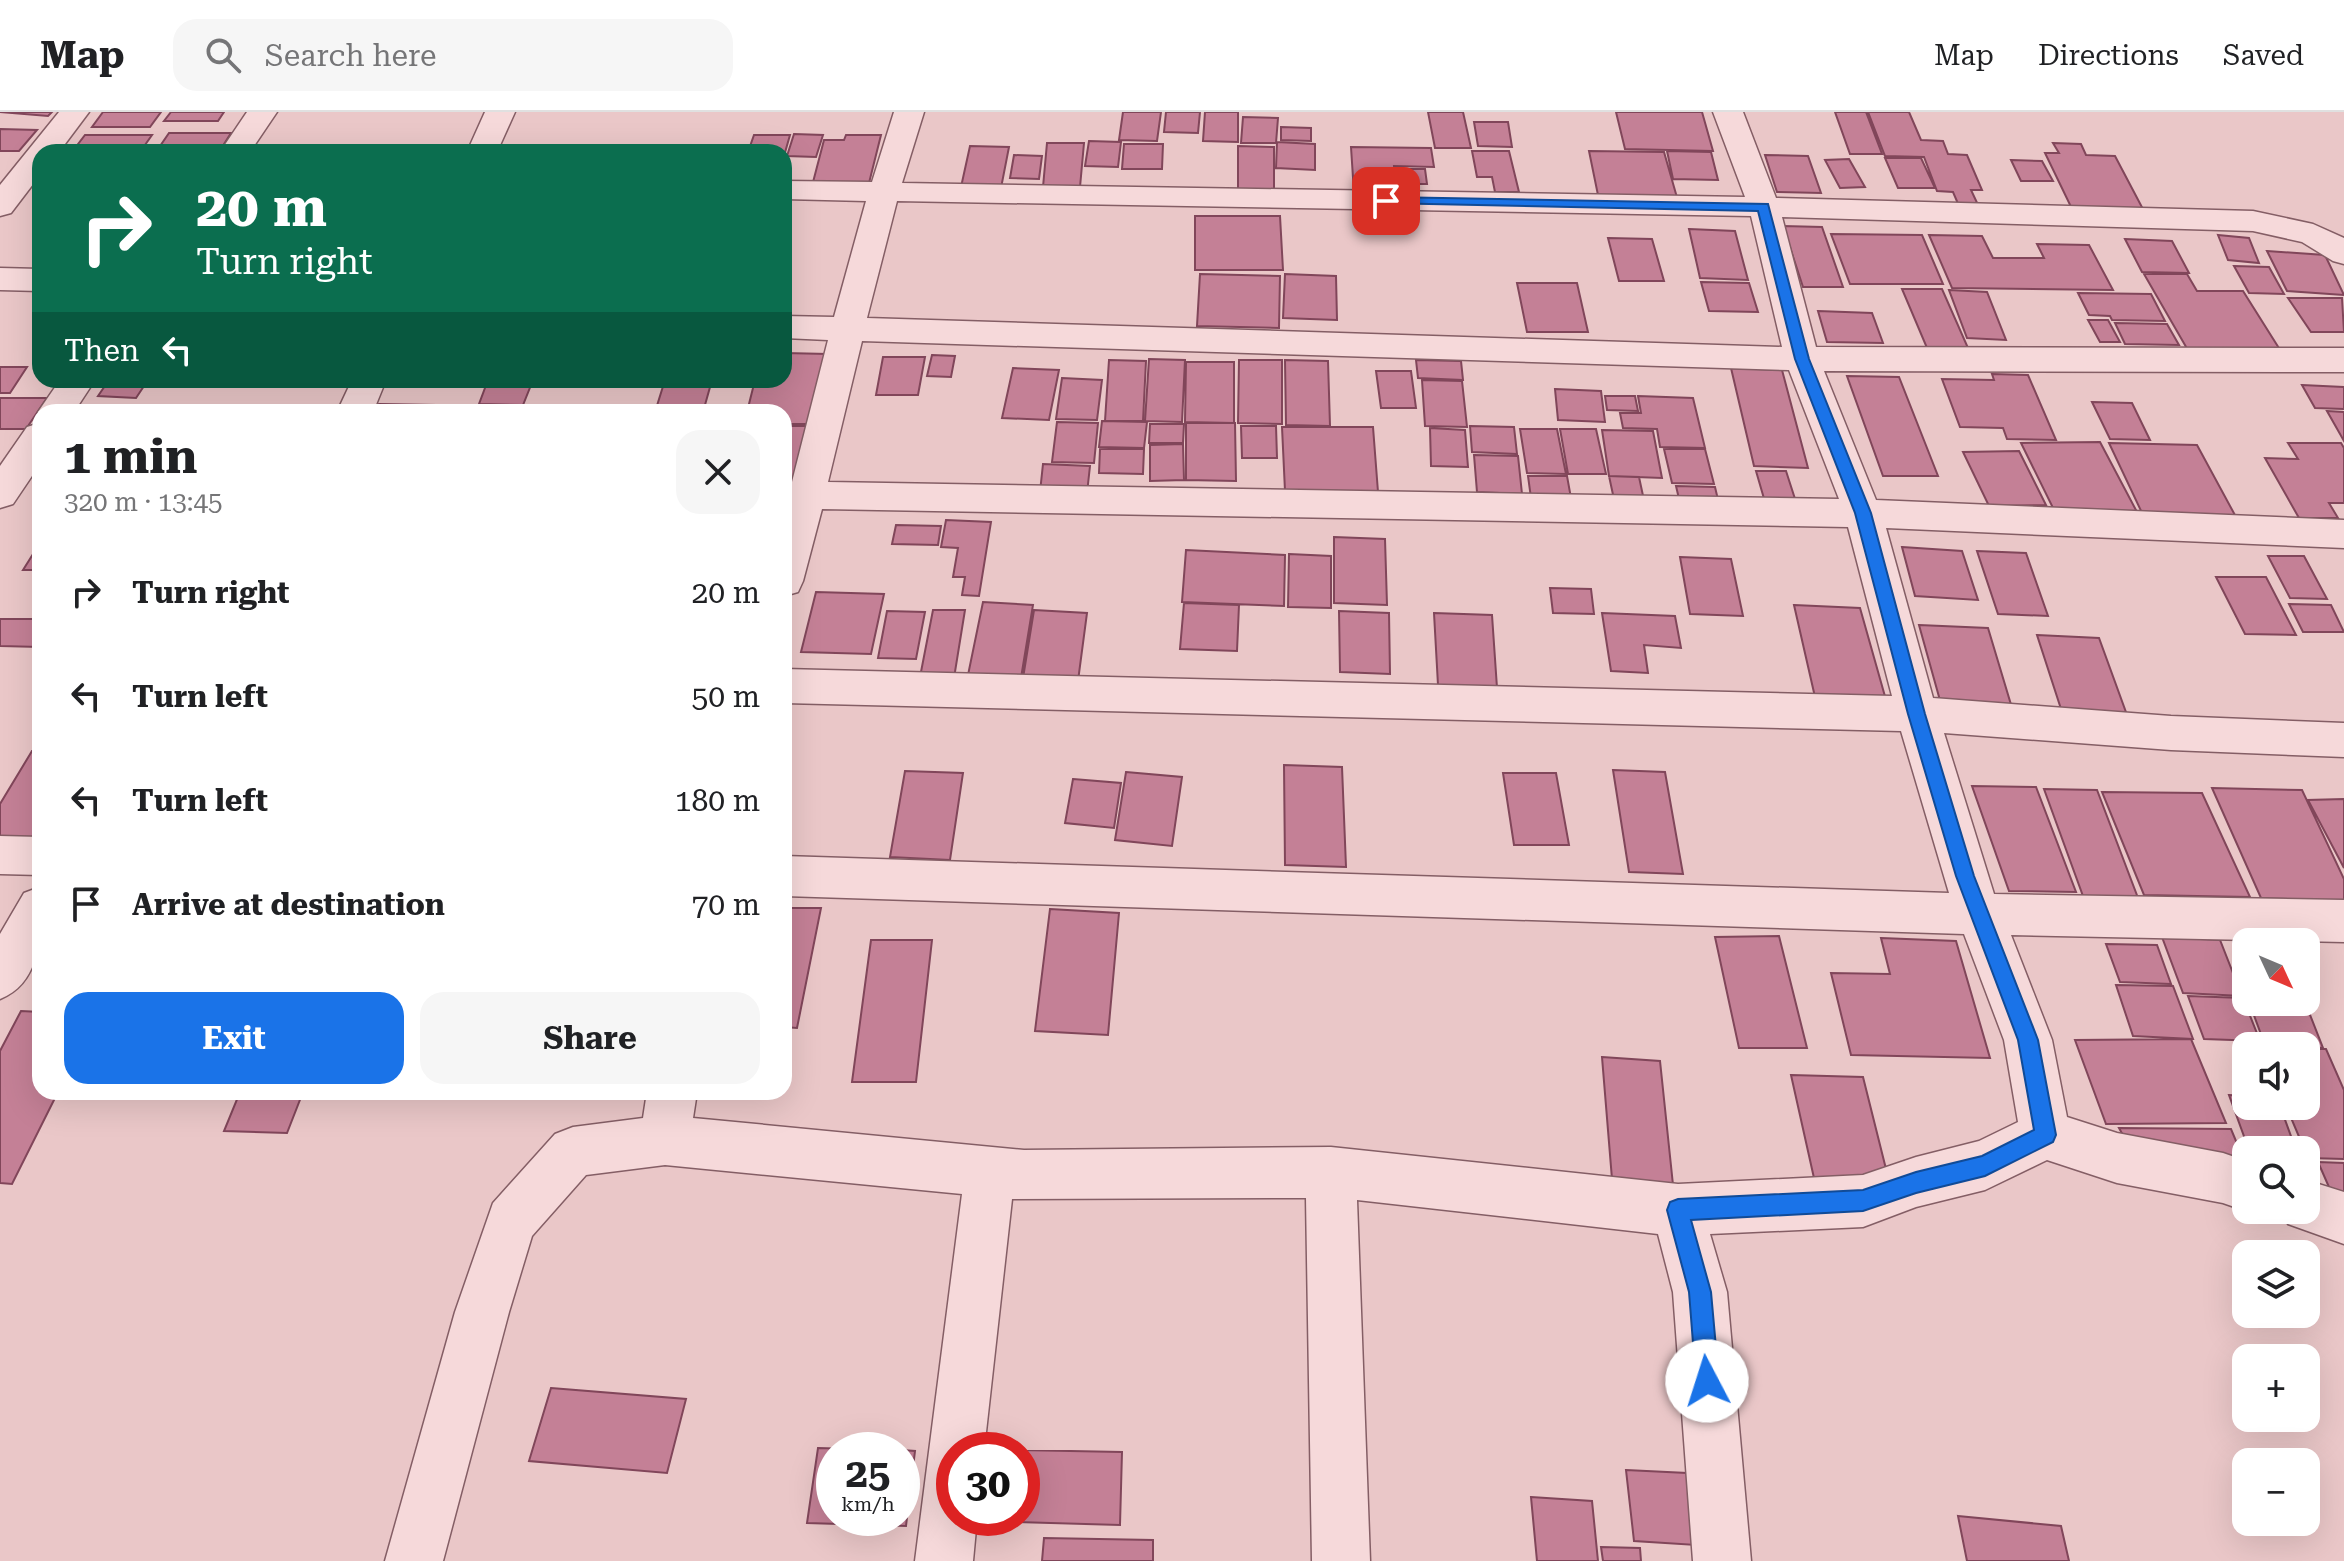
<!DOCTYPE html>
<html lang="en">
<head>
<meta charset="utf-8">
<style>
  body { margin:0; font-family:"Roboto Serif",serif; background:#f6f6f6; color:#202124; height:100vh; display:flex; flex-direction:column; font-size:30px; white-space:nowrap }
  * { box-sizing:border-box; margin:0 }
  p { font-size:26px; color:#757577 }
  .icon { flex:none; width:44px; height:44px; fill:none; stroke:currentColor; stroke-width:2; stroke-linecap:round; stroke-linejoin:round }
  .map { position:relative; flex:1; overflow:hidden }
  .side { position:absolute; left:32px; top:292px; width:760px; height:696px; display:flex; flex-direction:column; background:#fff; border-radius:24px; box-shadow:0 8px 32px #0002 }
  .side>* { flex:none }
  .top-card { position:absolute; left:32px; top:32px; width:760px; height:244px; border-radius:24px; box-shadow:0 8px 32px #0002; background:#0b6e4f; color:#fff; overflow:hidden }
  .needle { width:52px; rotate:134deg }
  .controls { position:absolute; left:2232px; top:816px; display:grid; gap:16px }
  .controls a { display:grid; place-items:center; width:88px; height:88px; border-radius:16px; background:#fff; box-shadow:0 8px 32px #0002; font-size:40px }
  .speed { position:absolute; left:816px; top:1320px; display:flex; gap:16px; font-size:40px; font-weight:700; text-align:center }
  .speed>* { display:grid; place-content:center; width:104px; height:104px; border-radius:50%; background:#fff; box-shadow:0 8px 32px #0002; line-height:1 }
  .speed small { font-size:20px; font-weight:400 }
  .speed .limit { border:12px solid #d22; background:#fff; color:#111 }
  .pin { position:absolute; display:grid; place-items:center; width:68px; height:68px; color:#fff; margin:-34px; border-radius:16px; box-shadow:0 4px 12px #0006 }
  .me { position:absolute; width:88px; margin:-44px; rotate:355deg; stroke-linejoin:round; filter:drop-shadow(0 0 6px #0008) }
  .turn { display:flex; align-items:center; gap:28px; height:168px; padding:0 32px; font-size:36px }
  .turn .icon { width:104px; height:104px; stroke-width:2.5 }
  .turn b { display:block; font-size:56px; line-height:68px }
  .then { display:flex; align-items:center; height:76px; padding:0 32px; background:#0003; gap:16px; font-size:30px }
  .round { display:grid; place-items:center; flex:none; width:84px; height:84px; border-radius:24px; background:#f6f6f6 }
  .headline { display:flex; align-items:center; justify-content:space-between; height:136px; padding:0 32px }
  h1 { font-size:48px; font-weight:700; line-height:60px }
  .cta { display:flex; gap:16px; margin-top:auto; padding:16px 32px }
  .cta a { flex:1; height:92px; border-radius:24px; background:#1a73e8; color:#fff; font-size:32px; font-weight:700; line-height:92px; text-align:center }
  .cta a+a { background:#f6f6f6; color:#202124 }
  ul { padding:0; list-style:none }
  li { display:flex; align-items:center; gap:24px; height:104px; padding:0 32px }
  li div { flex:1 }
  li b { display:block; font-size:30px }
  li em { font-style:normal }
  header { display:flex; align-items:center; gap:48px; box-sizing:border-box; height:112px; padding:0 40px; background:#fff; border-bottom:2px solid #e0e0e0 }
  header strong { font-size:38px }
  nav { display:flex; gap:44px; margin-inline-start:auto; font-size:28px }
  .search { width:560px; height:72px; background:#f6f6f6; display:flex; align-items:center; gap:20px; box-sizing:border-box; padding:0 28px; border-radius:24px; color:#757577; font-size:30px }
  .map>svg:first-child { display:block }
</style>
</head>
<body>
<header>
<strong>Map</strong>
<div class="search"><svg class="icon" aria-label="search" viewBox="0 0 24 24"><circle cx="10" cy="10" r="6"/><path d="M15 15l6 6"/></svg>Search here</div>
<nav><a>Map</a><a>Directions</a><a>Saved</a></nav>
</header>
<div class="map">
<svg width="2344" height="1449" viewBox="0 0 2344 1449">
  <rect width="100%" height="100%" fill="#eac7c8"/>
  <path fill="#c48096" stroke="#81465a" stroke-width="2" d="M0 0H52L48 4Z
    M103 0H161L150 15H92Z
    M171 0H224L218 9H164Z
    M1123 0H1161L1157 29 1119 28Z
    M1166 0H1200L1198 21 1164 20Z
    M1205 0H1238V30L1203 29Z
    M1428 0H1463L1471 36H1435Z
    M1616 0H1702L1713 39 1625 37Z
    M1835 0H1866L1882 42H1850Z
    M1868 0H1909L1921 28 1943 29 1948 42 1967 43 1982 78H1971L1979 95 1959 94 1953 80 1937 79 1924 45 1885 44Z
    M1243 5 1278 6 1276 31H1241Z
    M1474 10H1508L1512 35 1478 34Z
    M1281 15 1311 16V29L1281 28Z
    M0 17 37 18 19 39H0Z
    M169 21H231L219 40H156Z
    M794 22 823 23 816 45 787 44Z
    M85 23H152L140 40H72Z
    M754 23H790L784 44V40H748Z
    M846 23H881L868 75 812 74 824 28H844Z
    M1089 29 1121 30 1118 55 1085 54Z
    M1277 30 1315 32V58L1276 56Z
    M1047 31H1084L1080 75H1043Z
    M2053 31 2081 32 2086 43 2115 44 2145 101 2073 99 2045 41H2059Z
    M1124 32H1163L1162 57H1122Z
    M970 34 1009 35 1001 76 961 75Z
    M1238 34 1274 35V79L1238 78Z
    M1351 35 1431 36 1434 55 1394 54 1396 81H1354Z
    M1472 39H1509L1519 80H1495L1492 65H1477Z
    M1589 39 1664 40 1678 89 1599 88Z
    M1667 39 1711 40 1718 68 1673 67Z
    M1014 43 1042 44 1039 67 1010 66Z
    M1765 43 1808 44 1821 81 1777 80Z
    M1885 46H1921L1935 76H1898Z
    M1849 47 1865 75 1840 76 1825 48Z
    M2011 48 2042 49 2053 69H2021Z
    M1397 57H1425L1427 72H1399Z
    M1195 104H1280L1283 158H1195Z
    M1783 114 1822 115 1843 175H1803Z
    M1689 117 1735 119 1748 168 1700 166Z
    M1831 122 1922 123 1943 172H1850Z
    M1929 123 1982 124 1993 146H2044L2037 132 2089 133 2113 178 1952 176Z
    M2218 123 2249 126 2259 151 2228 148Z
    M1608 126 1652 127 1664 169H1619Z
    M2125 127 2172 129 2189 161 2142 160Z
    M2267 139 2325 143 2344 183 2287 179Z
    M2234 154 2269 155 2284 182 2249 181Z
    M1200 162 1280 164 1279 216 1197 214Z
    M1285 162 1336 164 1337 208 1283 206Z
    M2144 162H2187L2197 179H2243L2282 241 2189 240Z
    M1701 170 1749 171 1758 200 1709 199Z
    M1517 171H1577L1588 220H1527Z
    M1902 177H1942L1968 236H1927Z
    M1949 178 1987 180 2006 228 1967 226Z
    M2078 181 2151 182 2165 209 2112 208 2110 204 2089 203Z
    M2288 186H2342L2344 220H2311Z
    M1818 199 1872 201 1883 231 1827 230Z
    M2088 208H2108L2120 230H2100Z
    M2115 211 2167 212 2179 233 2125 232Z
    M784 241 828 242 812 312H784V300H747L755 268H784Z
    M932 243 955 244 951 265 927 264Z
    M883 245H925L918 283H876Z
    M1149 247 1185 248 1182 310 1145 309Z
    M1109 248 1146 249 1143 309H1105Z
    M1239 248H1282V312L1238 311Z
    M1285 248 1328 249 1330 314 1286 313Z
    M1416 248 1461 249 1463 268 1418 266Z
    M1186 250H1234V311L1185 310Z
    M0 255H27L10 281H0Z
    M1013 256 1059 258 1049 308 1002 306Z
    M1731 256 1782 258 1808 356 1754 354Z
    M1376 259H1411L1416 296H1381Z
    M1992 262 2028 263 2056 328 2007 327 2003 316 1960 315 1942 267 1994 268Z
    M1847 264 1899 265 1938 364H1883Z
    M1062 266 1102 268 1097 308 1056 307Z
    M109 268H148L136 286 98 284Z
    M488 268H533L523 293 479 292Z
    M665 268H712L703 300H655Z
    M1422 268 1462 269 1467 315 1425 314Z
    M2302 273 2344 275V297L2315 296Z
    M1555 277 1601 279 1605 310 1558 308Z
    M1605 284H1635L1638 299 1607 298Z
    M1638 284 1693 286 1705 336 1660 335 1657 317 1623 316 1620 301H1641Z
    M0 286H47L26 317H0Z
    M2092 290 2132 291 2150 328 2110 327Z
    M379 292 435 293 432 300H375Z
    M438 296H478L477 300H437Z
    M2327 299 2344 300V329Z
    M1102 309 1147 310 1144 336 1099 335Z
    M1057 310 1098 311 1094 351 1052 350Z
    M1186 311H1235L1236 369 1186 368Z
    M1150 312H1184L1183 331H1149Z
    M784 314H811L799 367H784Z
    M1241 314H1276L1277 346H1242Z
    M1470 314 1514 315 1517 342 1472 340Z
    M1282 315H1373L1378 380 1285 379Z
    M1430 316 1465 318 1468 355 1431 354Z
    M1520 317H1557L1566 362 1527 361Z
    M1560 317H1596L1606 362H1568Z
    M1602 318 1653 319 1662 366 1609 364Z
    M2100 330 2137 400 2056 402 2021 331Z
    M2109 331 2197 333 2236 405 2143 403Z
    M2288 331H2341L2344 336V391H2329L2338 406H2299L2265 346 2298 347Z
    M1183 332 1184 368 1150 369V333Z
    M1100 337H1144L1143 362 1099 361Z
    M1664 337H1705L1714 372 1672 371Z
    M2019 339 2046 393 1989 394 1963 340Z
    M1474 343 1518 344 1522 382 1477 380Z
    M1043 352 1090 354 1087 381 1040 380Z
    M1756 359H1786L1796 390H1765Z
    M1528 364H1567L1571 386H1531Z
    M1609 364 1639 365 1645 393 1615 392Z
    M1676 374 1715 375 1719 392 1680 391Z
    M946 408 991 410 979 484 962 483 965 465H953L958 436 941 435Z
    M896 413 941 414 938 433 892 432Z
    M1334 425 1385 427 1387 493 1334 491Z
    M40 431V458H23Z
    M1902 435 1962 439 1978 488 1915 484Z
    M1186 438 1285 443 1284 494 1182 490Z
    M1977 439 2026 441 2048 504 1998 502Z
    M1289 442 1331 444V496L1288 495Z
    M2268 444H2304L2327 487 2290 486Z
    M1680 445 1731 447 1743 504 1690 502Z
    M2216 465H2266L2296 523 2245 522Z
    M1550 476 1591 477 1594 502 1553 501Z
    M816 480 884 482 871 542 801 540Z
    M983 490 1033 493 1021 566 968 563Z
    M1184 491 1239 493 1237 539 1180 537Z
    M2289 492 2331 493 2344 520H2303Z
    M1794 493 1860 496 1886 588 1815 585Z
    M933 498H965L954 566 920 565Z
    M1034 498 1087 501 1078 569 1023 566Z
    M887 499 925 500 916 547 878 546Z
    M1339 499 1389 501 1390 562 1340 560Z
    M1434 501 1492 503 1497 576 1438 573Z
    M1602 501 1675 504 1681 536 1644 533 1648 561 1611 559Z
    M0 507H40V535L0 534Z
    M1919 513 1988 516 2012 596 1941 592Z
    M2037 523 2099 526 2127 603 2062 600Z
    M32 639H40V727L0 725V692Z
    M1284 653 1342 655 1346 755 1285 753Z
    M1613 658 1665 660 1683 762 1629 760Z
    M905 659 963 661 950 748 890 745Z
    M1126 660 1182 665 1172 734 1115 728Z
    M1503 661H1556L1569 733H1514Z
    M1073 667 1121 671 1114 716 1065 711Z
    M1972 674 2036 675 2076 780 2009 779Z
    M2212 676 2302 678 2344 767V789L2261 786Z
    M2044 677 2097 678 2138 786 2083 784Z
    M2102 680 2202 681 2250 785 2144 783Z
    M2344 687V756L2308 688Z
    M784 796H821L797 916 784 915Z
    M1050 797 1119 801 1108 923 1035 919Z
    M1779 824 1807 936H1739L1715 825Z
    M2162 825 2220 828 2242 884 2183 881Z
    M1881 826 1956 829 1990 946 1851 943 1831 861 1890 862Z
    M871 828H932L916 970H852Z
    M2106 832 2157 833 2171 872 2120 870Z
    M2116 873 2173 874 2193 927 2133 924Z
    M2188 884 2243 886 2260 929 2204 927Z
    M2249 890H2305L2323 936 2265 933Z
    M21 899 40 900V980H58L12 1072 0 1071V939Z
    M2191 927 2226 1011 2106 1012 2075 928Z
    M2306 937H2326L2344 978V1047L2308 1046 2286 994H2306Z
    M1602 945 1660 949 1673 1073 1612 1067Z
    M1791 963 1863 965 1891 1077 1816 1075Z
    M240 980H303L287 1021 224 1019Z
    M2229 983 2246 984V994H2280L2296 1038H2249Z
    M2119 1016 2231 1017 2246 1053V1068L2129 1034Z
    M2318 1050 2344 1051V1083L2332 1082Z
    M551 1276 686 1287 667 1361 529 1349Z
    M818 1336 889 1338H834V1406H902V1338L915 1339 906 1414 807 1411Z
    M1018 1338 1122 1340 1120 1413 1012 1410V1406H1022V1338Z
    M1626 1358 1687 1361 1696 1433 1634 1429Z
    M1531 1385 1592 1389 1598 1449H1537Z
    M1958 1404 2061 1414 2069 1449H1967Z
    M1044 1426 1153 1428V1449H1042Z
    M1601 1435 1640 1436 1641 1449H1603Z"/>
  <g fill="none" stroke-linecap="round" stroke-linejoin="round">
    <g stroke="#845e65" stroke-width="3">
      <path id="street" d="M59 0H89L59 40H40V63L11 101 0 104V73Z
        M247 0H277L250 40H220Z
        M485 0H515L497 40H467Z
        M894 0H924L902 71 1745 85 1713 0H1743L1776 86 2253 99 2313 112 2344 126V152L2333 149 2302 130 2253 119 1782 105 1816 235 2344 236V260L1824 259 1876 388 2344 408V436L1886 416 1933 586 2171 604 2344 611V645L2171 638 1944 621 1994 782 2344 788V830L2011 823 2052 928 2067 1005 2117 1021 2223 1041 2246 1049V1098H2250L2246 1099 2223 1091 2117 1071 2047 1048 1985 1078 1916 1095 1863 1115 1710 1122 1727 1180 1751 1449H1693L1673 1180 1658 1122 1357 1088 1370 1449H1312L1306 1086 1012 1087 984 1338H954V1406H977L973 1449H915L962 1082 665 1053 586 1063 532 1124 509 1200 443 1449H385L455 1200 493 1091 555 1022 573 1015 643 1006 647 980H697L693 1006 1024 1038 1331 1035 1678 1072 1863 1063 1916 1045 1979 1029 2018 1010 2004 928 1964 822 784 784V744L1949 781 1901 619 784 591V557L1892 584 1848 415 822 397 803 469 798 480 784 484V369L792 370 828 228 784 226V204L834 205 866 89 784 87V69L872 70ZM897 89 1751 104 1782 235 867 206ZM862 229 1789 258 1839 387 828 370Z
        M0 156 40 157V179L0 178Z
        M60 268H95L74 300H40V303L38 300Z
        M352 268H386L373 300H337Z
        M40 311V352L13 392 0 396V354L27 315Z
        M0 724 40 725V763L0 762Z
        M40 775C40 815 45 869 0 887V822L24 781Z
        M2306 1068 2344 1080V1132L2288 1112 2282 1098H2306Z"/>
    </g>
    <use href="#street" fill="#f6d9da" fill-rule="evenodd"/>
  </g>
  <path fill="#1a73e8" stroke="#114b97" stroke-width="2" d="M1386 85 1768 92 1809 247 1871 401 1925 602 1974 764 2038 928 2056 1023 2053 1030 1985 1064 1916 1081 1863 1099 1691 1108 1711 1180 1719 1269 1715 1277 1707 1281 1699 1277 1696 1269 1689 1180 1667 1098 1670 1090 1678 1087 1863 1078 1916 1060 1982 1044 2034 1018 2018 928 1956 764 1908 602 1855 401 1795 247 1758 99 1381 91 1379 89Z"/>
</svg>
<div class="controls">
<a><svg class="needle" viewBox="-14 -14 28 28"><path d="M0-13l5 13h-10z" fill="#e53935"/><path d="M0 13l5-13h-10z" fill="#757577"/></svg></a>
<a><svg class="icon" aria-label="sound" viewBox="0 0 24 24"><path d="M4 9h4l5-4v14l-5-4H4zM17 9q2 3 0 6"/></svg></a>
<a><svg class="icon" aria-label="search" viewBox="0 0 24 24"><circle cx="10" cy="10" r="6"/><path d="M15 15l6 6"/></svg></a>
<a><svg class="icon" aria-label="layers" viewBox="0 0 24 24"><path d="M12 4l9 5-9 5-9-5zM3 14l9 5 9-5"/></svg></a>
<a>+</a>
<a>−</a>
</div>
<div class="speed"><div>25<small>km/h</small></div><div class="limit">30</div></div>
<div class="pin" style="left:1386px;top:89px;background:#d93025"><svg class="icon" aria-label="arrive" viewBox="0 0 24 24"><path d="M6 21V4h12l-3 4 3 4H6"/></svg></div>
<svg class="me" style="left:1707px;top:1269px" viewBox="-20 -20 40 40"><circle r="19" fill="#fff"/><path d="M0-13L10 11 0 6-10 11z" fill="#1a73e8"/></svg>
<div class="top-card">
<div class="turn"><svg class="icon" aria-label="right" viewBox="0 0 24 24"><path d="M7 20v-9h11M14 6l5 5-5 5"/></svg><div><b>20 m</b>Turn right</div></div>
<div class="then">Then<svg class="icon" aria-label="left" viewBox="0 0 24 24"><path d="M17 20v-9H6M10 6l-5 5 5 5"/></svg></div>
</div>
<section class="side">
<div class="headline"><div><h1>1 min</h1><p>320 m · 13:45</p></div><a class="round"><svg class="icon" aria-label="close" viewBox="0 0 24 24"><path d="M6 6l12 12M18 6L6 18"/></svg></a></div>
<ul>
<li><svg class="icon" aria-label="right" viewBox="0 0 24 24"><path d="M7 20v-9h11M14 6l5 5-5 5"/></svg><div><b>Turn right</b></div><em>20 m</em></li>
<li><svg class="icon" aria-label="left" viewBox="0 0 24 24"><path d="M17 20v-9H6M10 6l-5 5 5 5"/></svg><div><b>Turn left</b></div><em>50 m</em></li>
<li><svg class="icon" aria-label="left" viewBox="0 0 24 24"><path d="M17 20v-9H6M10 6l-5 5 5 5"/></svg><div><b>Turn left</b></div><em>180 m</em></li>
<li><svg class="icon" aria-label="arrive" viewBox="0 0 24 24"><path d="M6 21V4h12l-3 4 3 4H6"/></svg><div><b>Arrive at destination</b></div><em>70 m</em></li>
</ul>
<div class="cta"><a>Exit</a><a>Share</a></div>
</section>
</div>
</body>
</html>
